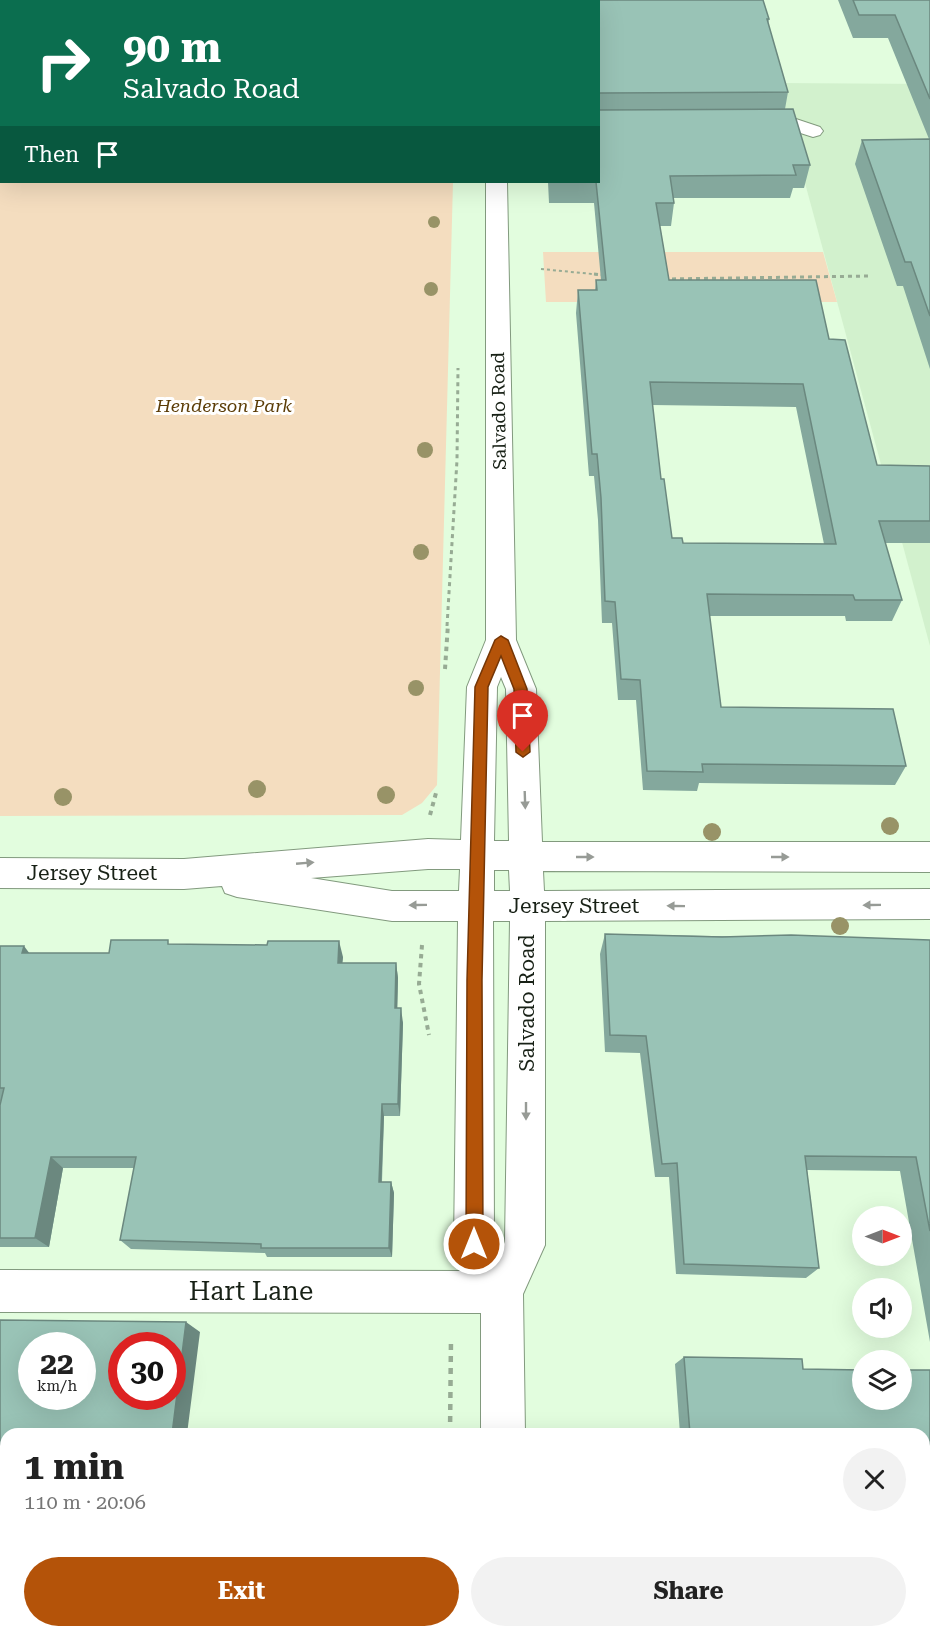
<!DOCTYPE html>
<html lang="en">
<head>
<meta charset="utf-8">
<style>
  body { margin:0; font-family:"Roboto Serif",serif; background:#f2f2f2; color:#222; height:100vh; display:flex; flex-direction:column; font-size:22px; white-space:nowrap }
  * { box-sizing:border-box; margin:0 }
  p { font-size:20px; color:#767676 }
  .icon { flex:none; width:33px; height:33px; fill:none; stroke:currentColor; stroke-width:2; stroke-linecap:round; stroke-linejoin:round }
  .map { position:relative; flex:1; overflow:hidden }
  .panel { position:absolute; left:0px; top:1428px; width:930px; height:210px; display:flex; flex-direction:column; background:#fff; border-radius:18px 18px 0 0; box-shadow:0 6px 24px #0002 }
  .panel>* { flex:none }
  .top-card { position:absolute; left:0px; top:0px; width:600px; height:183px; box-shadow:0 6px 24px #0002; background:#0b6e4f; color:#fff; overflow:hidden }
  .needle { width:39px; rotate:90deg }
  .buttons { position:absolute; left:852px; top:1206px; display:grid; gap:12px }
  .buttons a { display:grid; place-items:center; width:60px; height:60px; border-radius:50%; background:#fff; box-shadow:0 6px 24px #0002; font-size:30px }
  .speed { position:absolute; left:18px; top:1332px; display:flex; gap:12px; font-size:30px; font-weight:700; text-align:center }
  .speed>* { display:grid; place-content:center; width:78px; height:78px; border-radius:50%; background:#fff; box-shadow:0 6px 24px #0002; line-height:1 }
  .speed small { font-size:15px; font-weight:400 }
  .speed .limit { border:9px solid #d22; background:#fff; color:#111 }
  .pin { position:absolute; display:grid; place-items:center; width:51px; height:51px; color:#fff; margin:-62px -26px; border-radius:50% 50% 50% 0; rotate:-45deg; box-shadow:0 0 6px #0007 }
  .pin .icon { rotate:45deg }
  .me { position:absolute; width:66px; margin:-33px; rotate:0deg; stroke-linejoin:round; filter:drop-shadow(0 0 4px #0008) }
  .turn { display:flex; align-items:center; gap:21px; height:126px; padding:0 24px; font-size:27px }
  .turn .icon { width:78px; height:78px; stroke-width:2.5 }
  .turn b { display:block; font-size:42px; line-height:51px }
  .then { display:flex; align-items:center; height:57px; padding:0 24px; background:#0003; gap:12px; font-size:22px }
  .round { display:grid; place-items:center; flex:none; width:63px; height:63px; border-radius:32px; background:#f2f2f2 }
  .headline { display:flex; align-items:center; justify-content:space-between; height:102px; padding:0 24px }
  h1 { font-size:36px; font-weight:700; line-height:45px }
  .button { display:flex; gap:12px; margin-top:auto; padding:12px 24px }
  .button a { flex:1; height:69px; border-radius:36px; background:#b45309; color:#fff; font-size:24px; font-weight:700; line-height:69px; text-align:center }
  .button a+a { background:#f2f2f2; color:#222 }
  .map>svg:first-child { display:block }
</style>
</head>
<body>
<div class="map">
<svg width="930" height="1638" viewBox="0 0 930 1638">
  <rect width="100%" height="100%" fill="#e2fdde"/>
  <path fill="#d2f1cd" d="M778 83 930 84V646Z"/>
  <path fill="#f4ddbf" d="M0 82 2 182H453L437 785 422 803 402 815 0 816Z
    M543 252H823L837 302H546Z"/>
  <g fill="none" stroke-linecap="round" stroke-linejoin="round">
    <g stroke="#829a7e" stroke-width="2">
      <path id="minor" d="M0 0H22L23 1 2 2 0 6Z
        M485 0H503V2H485Z
        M753 117H790L820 127 823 131 820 135 813 137 788 129 746 127 743 123 746 119Z
        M486 182H507L516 640 536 689 542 842H930V872L543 871 544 891 930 889V919L545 921V1245L523 1294 525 1434H481V1313L0 1312V1270L467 1271 454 1244 458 921H392L237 897 225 893 222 886 184 889 0 888V858L184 859 428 839 461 840 467 687 486 640ZM501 677 506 689 509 841H494L497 687ZM428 869H460L459 891H392L311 878ZM494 870H509L510 891H494ZM493 921H510L505 1242 501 1250 494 1240Z
        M480 1632H528V1638H480Z"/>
    </g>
    <path stroke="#97ab94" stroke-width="2" stroke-dasharray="3 3" stroke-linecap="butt" d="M354 0 356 2
      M399 0 401 2
      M411 2 429 0
      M541 269 603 275"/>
    <path stroke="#97ab94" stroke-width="3" stroke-dasharray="4 4" stroke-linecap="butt" d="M594 274 603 275
      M664 279 871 276
      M447 626 457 460 458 368"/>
    <path stroke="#97ab94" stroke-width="4" stroke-dasharray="4.5 4.5" stroke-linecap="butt" d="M445 669 448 624
      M430 815 436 793
      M422 945 419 984 429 1035"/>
    <path stroke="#97ab94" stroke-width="4.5" stroke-dasharray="6 6" stroke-linecap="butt" d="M450 1434 451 1338
      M449 1632V1638"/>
    <use href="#minor" fill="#fff" fill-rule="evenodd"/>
  </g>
  <g fill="#989367">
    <circle cx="434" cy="222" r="6"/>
    <circle cx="431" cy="289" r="7"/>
    <circle cx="425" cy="450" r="8"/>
    <circle cx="421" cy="552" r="8"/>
    <circle cx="416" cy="688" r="8"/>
    <circle cx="257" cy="789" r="9"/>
    <circle cx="386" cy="795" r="9"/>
    <circle cx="63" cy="797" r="9"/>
    <circle cx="890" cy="826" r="9"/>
    <circle cx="712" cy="832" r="9"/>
    <circle cx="840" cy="926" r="9"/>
  </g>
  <path fill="#84a89d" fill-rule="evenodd" d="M545 0H763L769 19 768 24 788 92 785 109 810 165 804 188H793L790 198H674V203L671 226H660L669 280 829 339 877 465 930 466V543H885L902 600 892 621H846L845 616H709L721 707 906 766 895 785 699 783 697 791 643 790 636 700H618L612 623H602L598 520 594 476H589L576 313 578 290H595L596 280H601L594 203H549L548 182H598V2H545ZM652 405 796 407 824 544 683 543 672 538 661 479Z
    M838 0H930V369L903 286H897L855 164 862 140 929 139 888 38H853Z
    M605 934 930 940V1342L900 1171 807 1170 819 1268 806 1278 676 1274 669 1177H655L640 1053 605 1052 600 954Z
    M170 944 343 957 342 963H396L398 978 397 1008 403 1023 400 1116H384L382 1182H391L394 1193 392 1257H267L265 1253 131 1249 120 1240 134 1168H63L49 1247H0V1105L1 1101H0V946L29 953H109Z
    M684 1357 802 1359 803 1369 862 1370V1400H902V1370H930V1638H696V1632H924V1434H680L675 1364Z"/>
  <path fill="#6b887f" d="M339 941 343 957 341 978 338 963Z
    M24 946 36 962 22 953Z
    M396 963 398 978 397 1023 395 1008Z
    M401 1008 403 1023 400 1116 398 1104Z
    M382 1104 384 1116 381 1193 379 1182Z
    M51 1157 63 1168 49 1247 35 1238Z
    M391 1182 394 1193 392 1257 389 1248Z
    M186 1322 200 1332 187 1434H172Z
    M146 1632H163L162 1638H146Z"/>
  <path fill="#99c3b6" stroke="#6b887f" stroke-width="1.5" fill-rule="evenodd" d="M547 0H763L769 19H767L788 92 600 93 598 95V2H547Z
    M853 0H930V99L895 15H859Z
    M598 108 600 110 793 109 810 165H793L796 175 670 176 674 203H656L669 280H816L829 339 845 340 877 465 930 466V521H879L902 600H855L853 595 707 594 721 707 893 709 906 766 702 764 703 772 647 771 640 680 621 679 615 602 605 601 601 498 597 454H592L578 290H597L596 280H606L596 182H598ZM650 382 803 384 836 544 683 543 682 538H672L664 479H661Z
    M930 139V316L911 262H905L862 140Z
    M605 934 722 937 791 935 930 940V1231L916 1157 805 1156 819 1268 684 1264 677 1163 662 1164 646 1036 610 1035Z
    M111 940H168V944L267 945 268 941H339L338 963H396L395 1008H401L398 1104H382L379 1182H391L389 1248H261V1244L120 1240 136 1157H51L35 1238H0V1105L4 1088H0V946H24L22 953H109Z
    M0 1320 186 1322 172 1434H6V1632H146V1638H0ZM32 1346H82V1396H32ZM122 1346H172V1396H122Z
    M684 1357 802 1359 803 1369 862 1370V1400H902V1370H930V1638H706V1632H924V1434H690Z"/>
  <defs><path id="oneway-solid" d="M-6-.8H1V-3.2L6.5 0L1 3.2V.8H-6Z" transform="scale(1.5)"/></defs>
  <g fill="#979b96">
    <use href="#oneway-solid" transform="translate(525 800) rotate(88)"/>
    <use href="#oneway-solid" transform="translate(585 857)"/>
    <use href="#oneway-solid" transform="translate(780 857)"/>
    <use href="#oneway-solid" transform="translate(305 863) rotate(-5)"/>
    <use href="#oneway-solid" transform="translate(418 905) rotate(179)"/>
    <use href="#oneway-solid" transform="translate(872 905) rotate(179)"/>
    <use href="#oneway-solid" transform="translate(676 906) rotate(-179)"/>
    <use href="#oneway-solid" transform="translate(526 1111) rotate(90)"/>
  </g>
  <path fill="#b45309" stroke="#753606" stroke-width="1.5" d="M501 636 508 640 527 689 530 752 523 757 516 752 514 689 501 656 488 687 482 980 483 1244 480 1250 474 1252 469 1250 466 1244 467 980 475 687 495 640Z"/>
  <g text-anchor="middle" stroke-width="6" stroke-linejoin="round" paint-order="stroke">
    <g font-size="18" font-style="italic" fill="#5b3c06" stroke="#fff">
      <text x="224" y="412">Henderson Park</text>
    </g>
    <g font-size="18" fill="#182116" stroke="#fff">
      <text transform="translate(499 411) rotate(-91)" y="6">Salvado Road</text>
    </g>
    <g font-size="21" fill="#182116" stroke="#fff">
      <text x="92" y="880">Jersey Street</text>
      <text x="574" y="913">Jersey Street</text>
      <text transform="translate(527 1003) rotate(-90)" y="7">Salvado Road</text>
    </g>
    <g font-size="26" fill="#182116" stroke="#fff">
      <text x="251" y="1300">Hart Lane</text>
    </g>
  </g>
</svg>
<div class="buttons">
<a><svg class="needle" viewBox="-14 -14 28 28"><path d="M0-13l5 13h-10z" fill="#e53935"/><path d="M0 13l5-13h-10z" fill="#767676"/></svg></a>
<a><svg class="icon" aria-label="sound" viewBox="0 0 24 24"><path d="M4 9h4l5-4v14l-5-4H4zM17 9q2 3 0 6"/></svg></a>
<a><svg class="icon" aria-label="layers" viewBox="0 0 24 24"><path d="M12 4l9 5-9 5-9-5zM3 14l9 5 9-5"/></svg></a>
</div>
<div class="speed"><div>22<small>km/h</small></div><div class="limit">30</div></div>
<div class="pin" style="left:523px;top:752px;background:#d93025"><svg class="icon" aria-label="arrive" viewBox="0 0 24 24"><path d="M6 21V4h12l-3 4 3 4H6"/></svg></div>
<svg class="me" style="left:474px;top:1244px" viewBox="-20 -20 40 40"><circle r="17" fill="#b45309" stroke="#fff" stroke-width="3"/><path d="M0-11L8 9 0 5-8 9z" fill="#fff"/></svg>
<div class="top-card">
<div class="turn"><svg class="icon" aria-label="right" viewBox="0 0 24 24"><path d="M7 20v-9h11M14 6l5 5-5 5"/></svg><div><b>90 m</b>Salvado Road</div></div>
<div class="then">Then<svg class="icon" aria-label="arrive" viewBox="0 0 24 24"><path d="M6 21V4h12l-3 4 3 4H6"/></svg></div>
</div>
<section class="panel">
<div class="headline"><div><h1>1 min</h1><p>110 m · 20:06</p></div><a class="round"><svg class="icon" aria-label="close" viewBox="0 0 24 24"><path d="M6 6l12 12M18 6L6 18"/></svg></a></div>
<div class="button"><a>Exit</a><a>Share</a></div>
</section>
</div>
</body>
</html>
